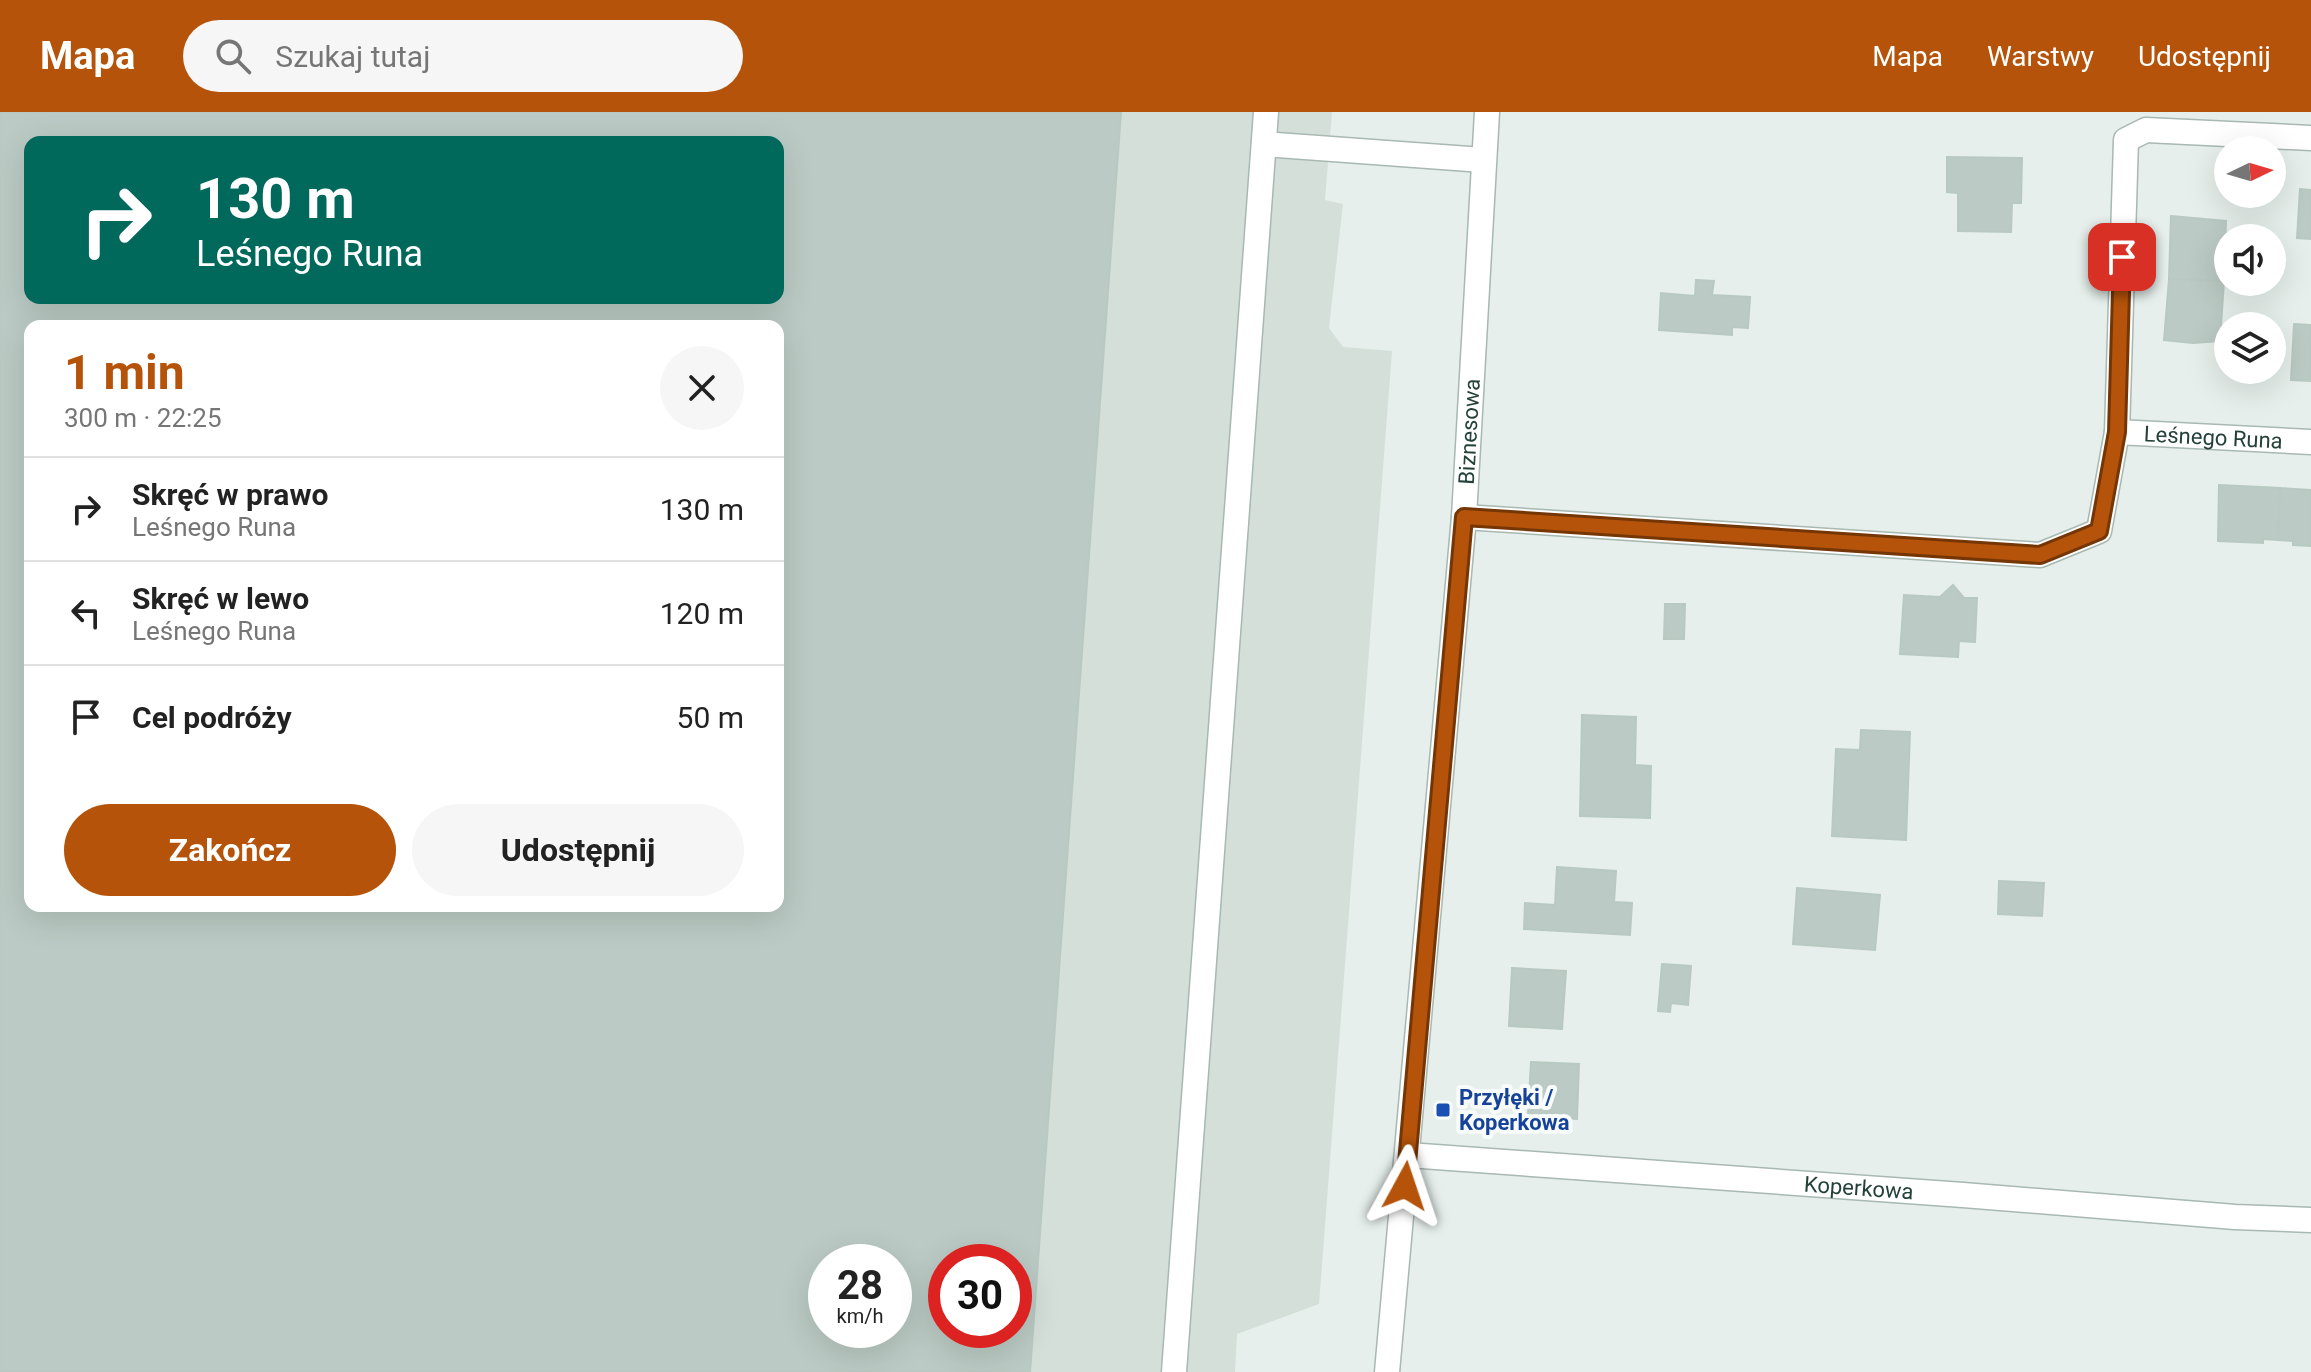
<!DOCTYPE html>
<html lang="pl">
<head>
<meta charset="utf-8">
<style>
  body { margin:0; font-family:Roboto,sans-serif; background:#f6f6f6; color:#222; height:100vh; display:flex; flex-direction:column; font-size:30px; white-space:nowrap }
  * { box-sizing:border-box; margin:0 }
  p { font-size:26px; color:#767676 }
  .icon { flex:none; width:44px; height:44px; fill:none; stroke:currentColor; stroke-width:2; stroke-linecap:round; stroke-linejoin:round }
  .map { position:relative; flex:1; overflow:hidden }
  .details { position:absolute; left:24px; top:208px; width:760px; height:592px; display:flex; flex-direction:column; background:#fff; border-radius:16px; box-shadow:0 8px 32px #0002 }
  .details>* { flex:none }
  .top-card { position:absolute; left:24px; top:24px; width:760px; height:168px; border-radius:16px; box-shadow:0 8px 32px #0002; background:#00695c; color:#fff; overflow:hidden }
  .needle { width:52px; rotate:85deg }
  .controls { position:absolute; left:2214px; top:24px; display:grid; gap:16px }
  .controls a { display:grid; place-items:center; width:72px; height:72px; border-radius:50%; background:#fff; box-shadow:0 8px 32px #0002; font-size:40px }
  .speed { position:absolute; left:808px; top:1132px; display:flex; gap:16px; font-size:40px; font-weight:700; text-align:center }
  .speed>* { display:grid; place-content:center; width:104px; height:104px; border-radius:50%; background:#fff; box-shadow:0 8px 32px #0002; line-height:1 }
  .speed small { font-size:20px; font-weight:400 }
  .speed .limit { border:12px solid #d22; background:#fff; color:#111 }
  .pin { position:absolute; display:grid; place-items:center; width:68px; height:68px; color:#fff; margin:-34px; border-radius:16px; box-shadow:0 4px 12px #0006 }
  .me { position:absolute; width:88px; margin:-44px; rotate:5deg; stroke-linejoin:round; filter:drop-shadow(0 0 6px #0008) }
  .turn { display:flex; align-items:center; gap:28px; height:168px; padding:0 40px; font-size:36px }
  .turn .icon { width:104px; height:104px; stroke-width:2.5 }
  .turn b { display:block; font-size:56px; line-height:68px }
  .round { display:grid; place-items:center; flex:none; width:84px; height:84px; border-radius:42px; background:#f6f6f6 }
  .overview { display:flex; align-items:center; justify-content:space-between; height:136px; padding:0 40px }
  h1 { font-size:48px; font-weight:700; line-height:60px; color:#b45309 }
  .button { display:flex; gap:16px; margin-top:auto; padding:16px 40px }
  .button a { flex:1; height:92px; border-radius:48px; background:#b45309; color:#fff; font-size:32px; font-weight:700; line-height:92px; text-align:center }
  .button a+a { background:#f6f6f6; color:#222 }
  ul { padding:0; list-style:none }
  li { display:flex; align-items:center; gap:24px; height:104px; padding:0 40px; border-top:2px solid #e0e0e0 }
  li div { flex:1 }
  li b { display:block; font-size:30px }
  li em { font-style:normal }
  header { display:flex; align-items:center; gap:48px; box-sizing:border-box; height:112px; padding:0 40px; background:#b45309; color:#fff }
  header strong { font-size:38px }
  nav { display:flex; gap:44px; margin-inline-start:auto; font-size:28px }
  .search { width:560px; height:72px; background:#f6f6f6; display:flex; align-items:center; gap:20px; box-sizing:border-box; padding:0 28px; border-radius:44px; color:#767676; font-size:30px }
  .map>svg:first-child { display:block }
</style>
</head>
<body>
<header>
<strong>Mapa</strong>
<div class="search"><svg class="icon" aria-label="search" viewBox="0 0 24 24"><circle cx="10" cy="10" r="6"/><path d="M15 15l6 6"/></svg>Szukaj tutaj</div>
<nav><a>Mapa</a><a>Warstwy</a><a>Udostępnij</a></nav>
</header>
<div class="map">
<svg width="2311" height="1260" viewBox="0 0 2311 1260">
  <rect width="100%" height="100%" fill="#e6efeb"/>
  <path fill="#d4dfda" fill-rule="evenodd" d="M0 0H1332L1325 88 1343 92 1329 216 1343 235 1392 239 1319 1192 1237 1222 1235 1260H0ZM30 30H778V186H30ZM30 214H778V794H30ZM826 1150H894V1218H826ZM946 1150H1014V1218H946Z"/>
  <path fill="#bbcac4" stroke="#b8c9c2" stroke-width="2" fill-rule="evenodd" d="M0 0H1121L1030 1260H0ZM30 30H778V186H30ZM30 214H778V794H30ZM826 1150H894V1218H826ZM946 1150H1014V1218H946Z
    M1947 45 2022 46 2021 91H2012L2011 120 1958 119V81L1947 80Z
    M2300 77 2311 78V127L2297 126Z
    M2171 104 2226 109 2224 169 2169 167Z
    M2169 167 2224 169 2220 229 2193 231 2164 228Z
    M1696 168 1714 169 1712 183 1750 185 1748 216 1732 215V223L1659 218 1661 181 1695 184Z
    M2294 212 2311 213V269L2291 268Z
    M2219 373 2280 376 2278 428 2263 427V431L2218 429Z
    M2280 376 2311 378V434L2293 433V429L2278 428Z
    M1953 473 1964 486H1977L1975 530 1959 529 1958 545 1900 542 1904 483 1940 485Z
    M1665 492H1685L1684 527H1664Z
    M1582 603 1636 605 1635 653 1651 654 1650 706 1580 704Z
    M1861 618 1910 620 1906 728 1832 724 1836 637 1860 638Z
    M1557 755 1616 759 1614 790 1632 791 1630 823 1524 817 1525 791 1555 793Z
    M1999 769 2044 771 2042 804 1998 802Z
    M1797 776 1880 783 1875 838 1793 832Z
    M1662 852 1691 854 1688 893 1671 891 1670 900 1658 899Z
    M1512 856 1566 859 1562 917 1509 914Z
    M1531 950 1579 952 1577 1007 1528 1004Z"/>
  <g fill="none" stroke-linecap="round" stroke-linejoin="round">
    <g stroke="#a8b8b2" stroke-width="27">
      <g id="minor">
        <path d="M1264 32 1483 48"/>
        <path d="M2117 320 2126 28 2146 18 2311 26"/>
        <path id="s1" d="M1464 405 2040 443 2099 419 2117 320 2311 330"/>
        <path id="s2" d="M1408 1043 1963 1083 2235 1105 2311 1108"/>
        <path d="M1174 1260 1266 0"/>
        <path id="s3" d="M1387 1260 1464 405 1487 0"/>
      </g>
    </g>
    <use href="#minor" stroke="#fff" stroke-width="24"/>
  </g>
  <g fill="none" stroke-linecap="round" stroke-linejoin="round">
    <g stroke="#753606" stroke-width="20">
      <path id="route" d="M1405 1074 1464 405 2040 443 2099 419 2117 320 2122 145"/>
    </g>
    <use href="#route" stroke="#b45309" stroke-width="14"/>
  </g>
  <rect fill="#1a4fb4" stroke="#f7fbf9" stroke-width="3" x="1435" y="990" width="16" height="16" rx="4"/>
  <g text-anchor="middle" stroke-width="8" stroke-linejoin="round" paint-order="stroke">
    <g font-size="22" fill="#24423a" stroke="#f7fbf9">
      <text dy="8" stroke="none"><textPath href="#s3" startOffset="944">Biznesowa</textPath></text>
      <text dy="8" stroke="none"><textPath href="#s1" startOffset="838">Leśnego Runa</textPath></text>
      <text dy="8" stroke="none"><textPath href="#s2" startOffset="452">Koperkowa</textPath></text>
    </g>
    <g font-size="22" font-weight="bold" fill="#164399" stroke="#f7fbf9" text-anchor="start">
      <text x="1459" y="993">Przyłęki /<tspan x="1459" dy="25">Koperkowa</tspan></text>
    </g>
  </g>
</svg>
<div class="controls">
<a><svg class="needle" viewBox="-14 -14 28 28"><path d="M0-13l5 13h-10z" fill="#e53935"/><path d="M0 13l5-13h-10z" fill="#767676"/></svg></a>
<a><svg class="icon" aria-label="sound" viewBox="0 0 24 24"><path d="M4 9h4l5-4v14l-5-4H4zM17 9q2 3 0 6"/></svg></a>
<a><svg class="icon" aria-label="layers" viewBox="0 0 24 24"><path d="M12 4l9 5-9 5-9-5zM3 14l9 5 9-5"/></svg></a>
</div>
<div class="speed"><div>28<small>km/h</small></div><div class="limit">30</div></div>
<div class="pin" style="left:2122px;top:145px;background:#d93025"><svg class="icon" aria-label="arrive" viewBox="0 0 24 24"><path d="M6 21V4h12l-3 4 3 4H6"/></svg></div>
<svg class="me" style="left:1405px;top:1074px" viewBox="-20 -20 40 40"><path d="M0-17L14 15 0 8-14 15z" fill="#b45309" stroke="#fff" stroke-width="4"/></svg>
<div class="top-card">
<div class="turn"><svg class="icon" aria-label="right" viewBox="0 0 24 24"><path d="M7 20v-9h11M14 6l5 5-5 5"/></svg><div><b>130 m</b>Leśnego Runa</div></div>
</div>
<section class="details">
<div class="overview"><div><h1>1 min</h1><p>300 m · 22:25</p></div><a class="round"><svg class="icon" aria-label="close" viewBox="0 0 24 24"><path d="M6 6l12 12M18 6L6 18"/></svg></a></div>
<ul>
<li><svg class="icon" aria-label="right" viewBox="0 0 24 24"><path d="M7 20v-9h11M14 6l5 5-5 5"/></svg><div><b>Skręć w prawo</b><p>Leśnego Runa</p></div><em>130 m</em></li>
<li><svg class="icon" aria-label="left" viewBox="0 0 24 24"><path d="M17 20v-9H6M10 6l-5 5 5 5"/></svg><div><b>Skręć w lewo</b><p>Leśnego Runa</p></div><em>120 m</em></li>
<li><svg class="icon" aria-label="arrive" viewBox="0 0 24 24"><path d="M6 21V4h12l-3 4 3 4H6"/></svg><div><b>Cel podróży</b></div><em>50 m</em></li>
</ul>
<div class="button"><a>Zakończ</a><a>Udostępnij</a></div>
</section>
</div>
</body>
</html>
